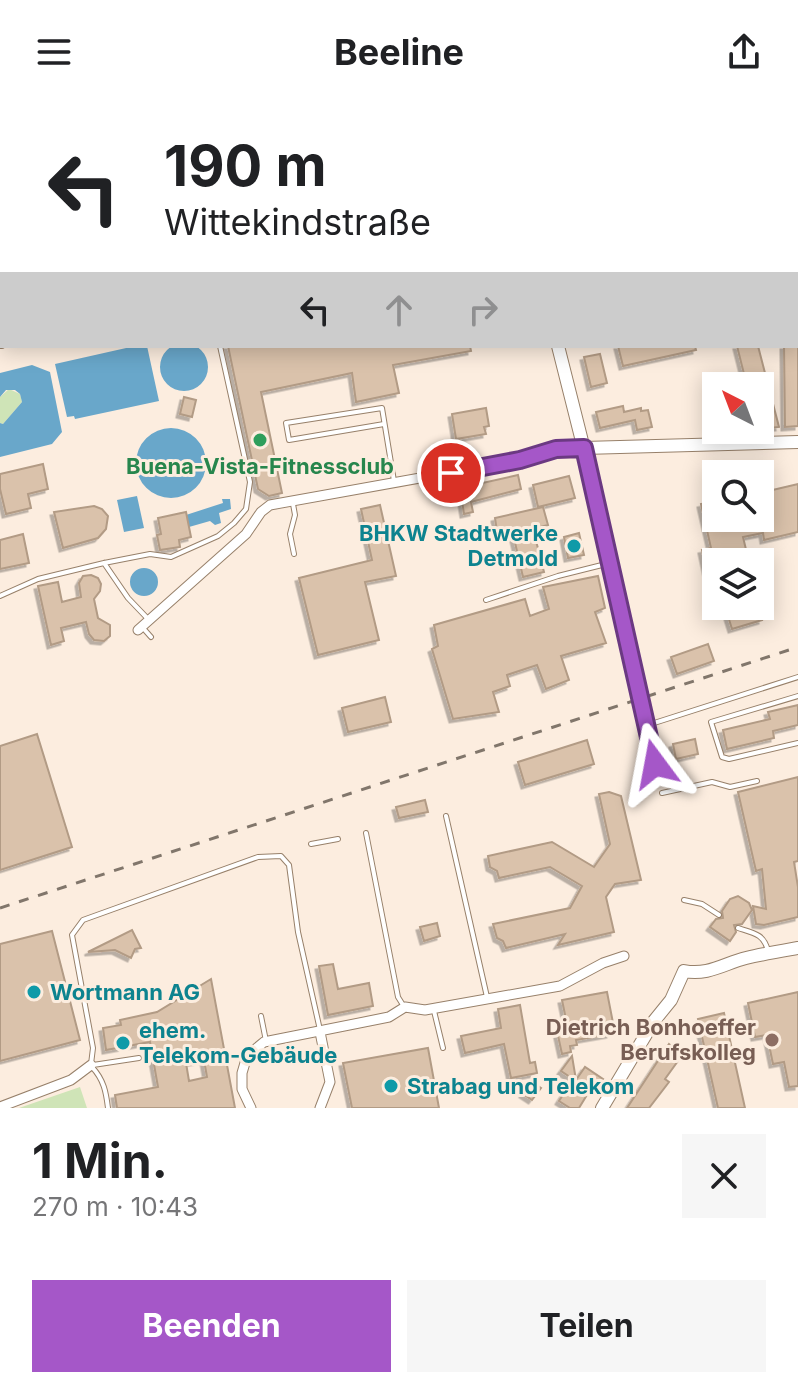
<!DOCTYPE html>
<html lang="de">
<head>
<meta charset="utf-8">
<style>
  body { margin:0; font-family:Inter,sans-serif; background:#f6f6f6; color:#202124; height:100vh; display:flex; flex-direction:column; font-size:30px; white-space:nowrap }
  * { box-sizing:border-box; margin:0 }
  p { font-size:26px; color:#757577 }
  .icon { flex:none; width:44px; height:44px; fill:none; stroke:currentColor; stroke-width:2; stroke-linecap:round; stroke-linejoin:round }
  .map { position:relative; height:1004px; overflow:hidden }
  .side { display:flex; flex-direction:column; background:#fff; flex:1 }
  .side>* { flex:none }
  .top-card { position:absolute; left:0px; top:0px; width:798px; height:244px; box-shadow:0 4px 20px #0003; background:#fff; color:#202124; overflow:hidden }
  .needle { width:52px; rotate:318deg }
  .buttons { position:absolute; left:702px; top:268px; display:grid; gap:16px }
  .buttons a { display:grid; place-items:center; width:72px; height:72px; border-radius:0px; background:#fff; box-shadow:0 4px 20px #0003; font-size:40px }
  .pin { position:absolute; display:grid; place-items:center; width:68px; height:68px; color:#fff; margin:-34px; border:4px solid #fff; border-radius:50%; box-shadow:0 2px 8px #0007 }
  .me { position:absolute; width:88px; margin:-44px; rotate:347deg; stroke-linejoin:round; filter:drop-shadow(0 0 6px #0008) }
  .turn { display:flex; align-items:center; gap:28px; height:168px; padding:0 32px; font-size:36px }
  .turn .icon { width:104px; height:104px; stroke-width:2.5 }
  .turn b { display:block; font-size:56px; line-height:68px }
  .lanes { display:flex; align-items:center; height:76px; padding:0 32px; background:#0003; justify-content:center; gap:40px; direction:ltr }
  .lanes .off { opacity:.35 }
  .round { display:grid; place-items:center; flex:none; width:84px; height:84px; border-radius:0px; background:#f6f6f6 }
  .head { display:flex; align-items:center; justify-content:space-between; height:136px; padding:0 32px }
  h1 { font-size:48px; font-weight:700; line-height:60px }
  .primary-button { display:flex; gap:16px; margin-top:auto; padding:16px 32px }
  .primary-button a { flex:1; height:92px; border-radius:0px; background:#a557c8; color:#fff; font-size:32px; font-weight:700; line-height:92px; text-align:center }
  .primary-button a+a { background:#f6f6f6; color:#202124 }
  header { display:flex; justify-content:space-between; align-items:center; height:104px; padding:0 32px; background:#fff; font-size:36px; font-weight:700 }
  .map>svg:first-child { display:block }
</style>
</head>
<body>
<header><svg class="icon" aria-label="menu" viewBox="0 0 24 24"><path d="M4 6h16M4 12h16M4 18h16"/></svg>Beeline<svg class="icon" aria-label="share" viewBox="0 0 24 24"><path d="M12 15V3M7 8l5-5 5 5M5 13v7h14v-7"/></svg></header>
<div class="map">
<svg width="798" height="1004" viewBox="0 0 798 1004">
  <defs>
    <filter id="shadow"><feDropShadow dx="-3.5" dy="3.5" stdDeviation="0" flood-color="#0004"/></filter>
  </defs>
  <rect width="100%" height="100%" fill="#fceddf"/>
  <path fill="#cfe4b7" d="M189 0H356V2H185Z
    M9 285 20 290 22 298 3 320 0 319V293Z
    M80 983 87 1004H19Z"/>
  <path fill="#69a7ca" d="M160 263a24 24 0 1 1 48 0a24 24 0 1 1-48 0Z
    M135 242H147L159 297 75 315 74 312 67 313 55 260Z
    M32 261 50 268 62 328 52 340 0 353V319L3 320 22 298 20 290 15 286H6L0 293V269Z
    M136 359a35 35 0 1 1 70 0a35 35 0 1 1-70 0Z
    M137 392 144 424 124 428 117 396Z
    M222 395H230L231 405 219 409 221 419 215 421 210 417 189 423 186 411 223 399Z
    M130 478a14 14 0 1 1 28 0a14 14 0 1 1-28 0Z"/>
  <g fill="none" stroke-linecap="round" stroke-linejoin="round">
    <path stroke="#69a7ca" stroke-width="20" d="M724 0 726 2
      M312 2 314 0
      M765 2 766 0
      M0 83H2"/>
  </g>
  <path fill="#dac2ab" stroke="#b29b85" stroke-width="2" fill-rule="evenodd" filter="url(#shadow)" d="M228 242H470L471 247 393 261 399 289 356 298 352 269 261 288 282 389 269 392 258 385Z
    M618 242H695L696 246 623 262Z
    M737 242H758L779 323 760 325V282H747Z
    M784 242H798V322L785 323Z
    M600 250 607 279 591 283 584 253Z
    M184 293 196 296 192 313 180 310Z
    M623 302 624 308 641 304V307L648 306 652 323 637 326 635 316 600 324 596 308Z
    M486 304 489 322 484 323 486 330 456 335 452 310Z
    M43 360 48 385 28 390 31 404 6 410 0 385V370Z
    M518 371 521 385 471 398 473 408 464 410 460 384Z
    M569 372 575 394 538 403 533 381Z
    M798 380V428L764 436 763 429 743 433 749 458H716V491L712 492 702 446 711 444 701 400 716 397V414H760V404L768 403 764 388Z
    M380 401 396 472 365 478 379 536 318 551 299 474 372 456 361 405Z
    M94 402 102 405 108 412 106 425 98 434 63 444 54 408Z
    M543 403 548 421 533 425 544 468 523 473 513 430 498 434 495 414Z
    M186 408 191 433 179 436 180 443 160 446 157 431 161 430 158 414Z
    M579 429 584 451 568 454 564 433Z
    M23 430 29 459 0 465V436Z
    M91 471 98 474 101 480 100 487 94 495 98 514 110 521V532L104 537 94 536 89 530 86 518 61 524 64 537 51 541 38 482 58 478 62 498 81 493 79 479 83 472Z
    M598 472 605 504 595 508 606 539 561 552 569 576 546 585 537 561 507 571 510 582 493 588 499 608 453 615 432 545 438 542 434 521 525 495 530 512 549 505 543 483Z
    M749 502H757L762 516 732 525 727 509Z
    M708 540 714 557 677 570 671 553Z
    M385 593 391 618 348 628 342 604Z
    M798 601V621L773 627 774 634 727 645 723 626 770 615 768 608Z
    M37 630 72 743 0 766V642Z
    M695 635 698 650 676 655 673 640Z
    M587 636 594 660 525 681 518 658Z
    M798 673V757L794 758 798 783V813L764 821 756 820 753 802 766 805 762 765 756 767 738 688Z
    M609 688 621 692 641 776 615 780 606 793 614 828 558 841 565 830 506 844 503 837 497 834 493 820 570 804 582 782 550 763 499 774 497 767 490 763 488 752 552 738 594 763 610 740 599 690Z
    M425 696 428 708 399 714 396 703Z
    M738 792 749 799 752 806 742 820 734 821 736 828 730 837 710 823 716 815 723 814 722 807 730 795Z
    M437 819 440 832 424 837 420 823Z
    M132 826 141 844 135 845 131 854 115 846 88 848Z
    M52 827 80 936 0 957V840Z
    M333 860 338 885 369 879 373 902 328 911 319 862Z
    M211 875 235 1004H117L115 991 158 983 150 938 106 946 103 924 121 921 120 916 157 908ZM204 956 207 973 189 977 186 959Z
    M607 888 614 924 610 930 576 936 577 941 570 942 571 948 562 950 557 927 568 925 562 896Z
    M798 888V982L789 983 784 958 773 960 767 931 755 933 748 899Z
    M520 901 530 959 535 958 537 969 511 974 504 940 465 949 461 932 501 924 498 905Z
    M724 909 745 1004H718L698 915Z
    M669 940 683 950 665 975 669 978 649 1004H627Z
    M428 944 439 1004H352L343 959Z
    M572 952 576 976 585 963 603 975 593 988 590 986 579 1004H570L559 997 573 975 561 967Z
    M532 978 541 984 532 996 523 990Z"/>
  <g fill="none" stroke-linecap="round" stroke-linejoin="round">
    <g stroke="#97806a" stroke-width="6">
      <path id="lane" d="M516 2 526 0
        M0 242H2
        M384 320 289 336 286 319 382 304 394 377
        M293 400 295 411 290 430 294 450
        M104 459 128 494 149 516
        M0 492 38 475 104 459 150 450 171 453 218 432 234 419 246 405 250 378 220 242
        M486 496 558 472 606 460
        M143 524 151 533
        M798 592 711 618 722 653 729 655 798 639
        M648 621 798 573
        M662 689 712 678 730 683 757 677
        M446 712 487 893
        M366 729 398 893 403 901
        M311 740 338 735
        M684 796 702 800 719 811
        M738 824C754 829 764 830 768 847
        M434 907 443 944
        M261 912 266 937
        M91 960 93 944 72 831 83 816 258 753 281 752 289 761 298 828 320 926
        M93 961 139 954
        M92 963C104 976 106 988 108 1004"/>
    </g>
    <g stroke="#97806a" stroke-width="11">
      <path id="street" d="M796 125 798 124
        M138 526 246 430 261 408 270 401 520 356 556 345 584 344
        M0 1003 71 976 91 961
        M251 1004 242 985V969L247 952 264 938 389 913 405 903 425 906 560 882 603 859 624 852
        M320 1004 330 978 320 928"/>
    </g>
    <g stroke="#97806a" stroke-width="14">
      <path id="secondary" d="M505 0V2
        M558 242 591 373 655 660
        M584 344 798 338
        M602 1004 654 917 671 896 684 867C708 872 725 859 746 854 763 850 781 847 798 844"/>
    </g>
    <use href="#lane" stroke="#fff" stroke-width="4"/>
    <use href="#street" stroke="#fff" stroke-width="9"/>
    <use href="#secondary" stroke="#fff" stroke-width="12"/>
    <path stroke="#81766b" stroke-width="3" stroke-dasharray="10 10" stroke-linecap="butt" d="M0 804 798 543"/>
  </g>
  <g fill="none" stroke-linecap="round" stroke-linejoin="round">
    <g stroke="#6b3982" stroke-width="20">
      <path id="route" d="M451 369 520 356 556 345 584 344 655 660"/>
    </g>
    <use href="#route" stroke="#a557c8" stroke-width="14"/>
  </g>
  <circle fill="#2e9e5b" stroke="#fceddf" stroke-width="3" cx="260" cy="336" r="8"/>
  <g fill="#0f9aa8" stroke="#fceddf" stroke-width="3">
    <circle cx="574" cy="442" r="8"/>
    <circle cx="34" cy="888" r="8"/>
    <circle cx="123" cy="939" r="8"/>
    <circle cx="391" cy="982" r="8"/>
  </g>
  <circle fill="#8d6e63" stroke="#fceddf" stroke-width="3" cx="772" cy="936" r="8"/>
  <g text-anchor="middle" stroke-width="6" stroke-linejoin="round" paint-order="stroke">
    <g font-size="22" font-weight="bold" fill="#27864d" stroke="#fceddf">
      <text x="260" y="370">Buena-Vista-Fitnessclub</text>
    </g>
    <g font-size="22" font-weight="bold" fill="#0d838f" stroke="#fceddf" text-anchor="start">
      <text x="558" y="437" text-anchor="end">BHKW Stadtwerke<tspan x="558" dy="25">Detmold</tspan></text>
      <text x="50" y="896">Wortmann AG</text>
      <text x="139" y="934">ehem.<tspan x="139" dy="25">Telekom-Gebäude</tspan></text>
      <text x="407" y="990">Strabag und Telekom</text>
    </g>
    <g font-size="22" font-weight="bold" fill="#785e54" stroke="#fceddf" text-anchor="end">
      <text x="756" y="931">Dietrich Bonhoeffer<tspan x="756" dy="25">Berufskolleg</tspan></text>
    </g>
  </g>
</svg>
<div class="buttons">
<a><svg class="needle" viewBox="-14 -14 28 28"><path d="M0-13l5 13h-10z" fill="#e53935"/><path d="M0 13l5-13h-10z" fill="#757577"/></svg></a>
<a><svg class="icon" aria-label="search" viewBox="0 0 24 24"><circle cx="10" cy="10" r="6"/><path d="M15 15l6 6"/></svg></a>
<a><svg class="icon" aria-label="layers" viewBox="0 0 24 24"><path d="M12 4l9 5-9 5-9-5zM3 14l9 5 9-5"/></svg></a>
</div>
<div class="pin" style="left:451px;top:369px;background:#d93025"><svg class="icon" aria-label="arrive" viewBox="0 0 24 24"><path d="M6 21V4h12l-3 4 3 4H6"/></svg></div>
<svg class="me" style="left:655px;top:660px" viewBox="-20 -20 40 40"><path d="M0-17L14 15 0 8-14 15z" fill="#a557c8" stroke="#fff" stroke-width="4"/></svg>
<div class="top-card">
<div class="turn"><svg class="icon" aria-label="left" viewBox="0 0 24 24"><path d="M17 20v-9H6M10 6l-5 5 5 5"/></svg><div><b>190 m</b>Wittekindstraße</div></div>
<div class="lanes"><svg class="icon" aria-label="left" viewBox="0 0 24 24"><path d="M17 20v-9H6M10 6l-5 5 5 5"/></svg><svg class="icon off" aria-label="ahead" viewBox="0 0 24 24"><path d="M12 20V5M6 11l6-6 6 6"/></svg><svg class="icon off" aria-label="right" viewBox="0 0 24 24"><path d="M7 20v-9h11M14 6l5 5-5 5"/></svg></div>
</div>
</div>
<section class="side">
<div class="head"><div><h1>1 Min.</h1><p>270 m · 10:43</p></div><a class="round"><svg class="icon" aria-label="close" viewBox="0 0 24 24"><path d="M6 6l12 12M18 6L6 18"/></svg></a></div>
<div class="primary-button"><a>Beenden</a><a>Teilen</a></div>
</section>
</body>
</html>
